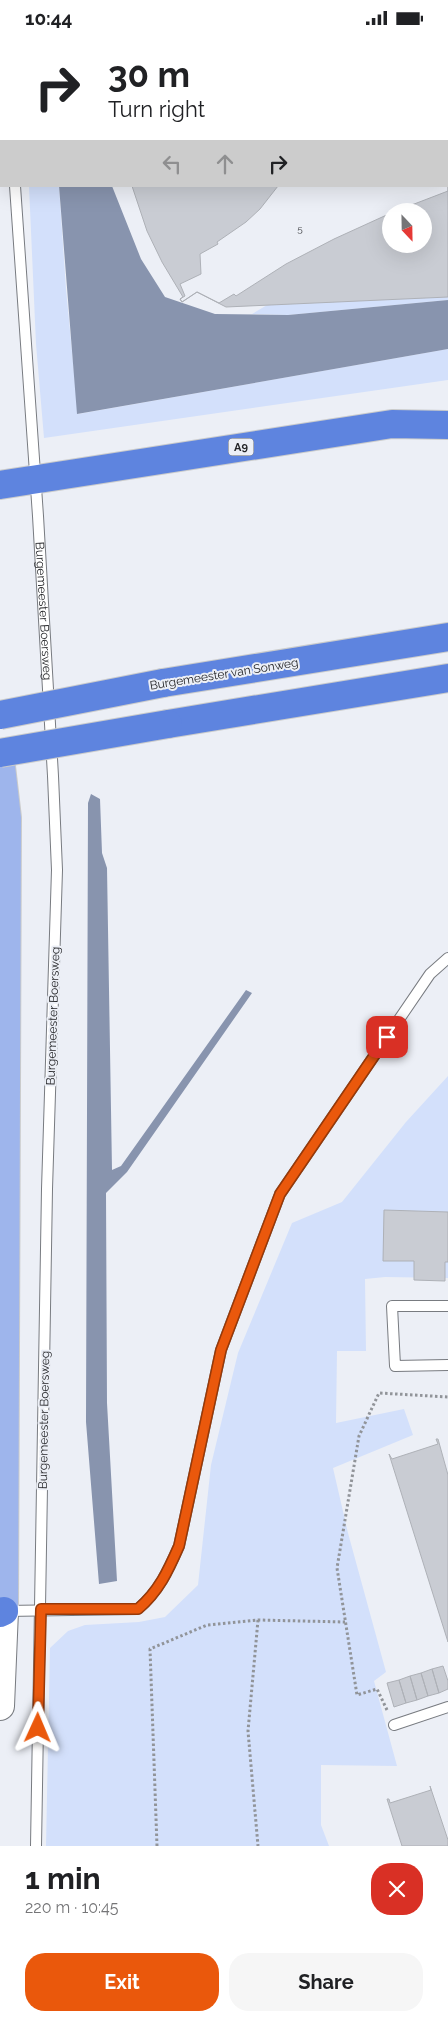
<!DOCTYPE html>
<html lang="en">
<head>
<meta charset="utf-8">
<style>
  body { margin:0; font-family:Raleway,sans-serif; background:#f6f6f6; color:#202124; height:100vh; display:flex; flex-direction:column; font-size:19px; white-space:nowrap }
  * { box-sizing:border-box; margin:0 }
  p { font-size:16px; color:#757577 }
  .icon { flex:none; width:28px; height:28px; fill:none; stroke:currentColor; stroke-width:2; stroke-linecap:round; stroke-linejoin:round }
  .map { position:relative; height:1811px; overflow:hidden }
  .panel { display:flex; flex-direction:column; background:#fff; flex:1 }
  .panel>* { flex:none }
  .banner { position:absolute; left:0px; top:0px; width:449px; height:152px; box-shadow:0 5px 20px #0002; background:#fff; color:#202124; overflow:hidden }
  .needle { width:32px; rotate:158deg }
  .tools { position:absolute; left:382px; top:168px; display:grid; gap:10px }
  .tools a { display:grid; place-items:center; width:50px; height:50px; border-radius:50%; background:#fff; box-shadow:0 5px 20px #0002; font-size:25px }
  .pin { position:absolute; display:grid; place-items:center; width:42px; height:42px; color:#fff; margin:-21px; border-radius:10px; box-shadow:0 2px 8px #0006 }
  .me { position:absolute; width:55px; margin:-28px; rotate:1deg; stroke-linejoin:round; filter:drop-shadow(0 0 4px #0008) }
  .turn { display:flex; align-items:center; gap:18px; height:105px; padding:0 25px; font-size:22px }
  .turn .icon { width:65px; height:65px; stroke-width:2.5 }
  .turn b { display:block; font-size:35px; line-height:42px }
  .lanes { display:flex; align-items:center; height:48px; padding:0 25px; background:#0003; justify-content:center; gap:25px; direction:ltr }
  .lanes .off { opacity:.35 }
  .round { display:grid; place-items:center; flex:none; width:52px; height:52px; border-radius:20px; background:#f6f6f6 }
  .summary { display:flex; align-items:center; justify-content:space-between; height:85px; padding:0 25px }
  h1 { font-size:30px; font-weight:700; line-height:38px }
  .button { display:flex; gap:10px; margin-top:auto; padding:10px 25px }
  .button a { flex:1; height:58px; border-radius:20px; background:#ea580c; color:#fff; font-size:20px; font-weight:700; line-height:58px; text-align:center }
  .button a+a { background:#f6f6f6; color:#202124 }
  .status { display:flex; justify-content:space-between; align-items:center; height:35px; padding:0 25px; background:#fff; direction:ltr }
  .status svg { height:14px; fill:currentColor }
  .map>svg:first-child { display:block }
</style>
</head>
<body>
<div class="status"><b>10:44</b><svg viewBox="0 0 49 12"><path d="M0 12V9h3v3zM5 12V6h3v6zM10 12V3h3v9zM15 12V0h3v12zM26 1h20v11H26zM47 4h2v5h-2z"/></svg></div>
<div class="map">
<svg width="448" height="1811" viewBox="0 0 448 1811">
  <rect width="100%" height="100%" fill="#eceff6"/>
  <path fill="#d3e0fb" d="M29 151H59L66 254 78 379 448 314V345L44 403 36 309Z
    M448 183V265L288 280 252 279 306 247 416 220Z
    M448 1041V1243L385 1242 365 1244 366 1316H337L336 1388 404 1374 413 1400 333 1433 348 1498 386 1637 374 1646 397 1731 321 1730V1790L329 1811H46L50 1613 68 1596 85 1590 139 1587 165 1582 198 1550 211 1430 238 1318 292 1188 342 1167 406 1087Z"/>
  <path fill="#8894ae" d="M59 151H112L141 224 165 262 215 279 288 280 448 265V314L77 379Z
    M91 759 100 764 102 818 107 833 112 1135 121 1131 246 955 252 958 127 1137 106 1158 107 1368 117 1546 99 1549 86 1387 88 768Z"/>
  <path fill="#c9ccd3" stroke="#aeb1b7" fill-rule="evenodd" d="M121 0H448V262L226 272 197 257 182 267 180 264 183 262 162 227 147 196 132 151H448V1ZM391 176H424V209H391Z
    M281 0H448V156L396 176H391V178L334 204 286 229 236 261 234 259 219 268 197 257 182 267 180 264 185 261 180 249 201 239 200 219 218 209 217 207 246 187 260 174 278 151H448V1Z
    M384 1175 448 1177V1227H445V1246L414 1245V1226H383Z
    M436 1404H438L448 1440V1607L389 1419 392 1424 438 1409Z
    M443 1631 448 1646V1654L439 1658 432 1634Z
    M432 1634 439 1658 428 1661 421 1638Z
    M421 1638 428 1661 417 1665 410 1641Z
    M410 1641 417 1665 406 1668 399 1645Z
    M399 1645 406 1668 394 1672 387 1648Z
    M430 1751 448 1805V1811H402L387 1764H389L390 1768 431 1755Z"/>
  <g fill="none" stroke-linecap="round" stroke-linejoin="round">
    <g stroke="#787b80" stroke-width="12">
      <g id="lane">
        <path d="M4 0V1"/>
        <path id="s1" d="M15 151 38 481 53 741 57 835 47 1154 36 1811"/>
        <path d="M448 1271H392L395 1331 448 1330"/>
        <path d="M5 1576 138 1574C159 1556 168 1536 179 1511L221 1315 280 1159 430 939 448 923"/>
        <path d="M394 1690 448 1672"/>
      </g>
    </g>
    <g stroke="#787b80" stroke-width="30">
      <path id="secondary" d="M0 1671 4 1576"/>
    </g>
    <g stroke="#cacbcb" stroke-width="30">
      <path id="primary" d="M0 723 7 783 4 1576"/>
    </g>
    <g stroke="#cacbcb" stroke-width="30">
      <path id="highway" d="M0 450 392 389 448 390
        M163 648 448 602
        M168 689 448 643
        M0 1578 4 1576"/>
    </g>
    <path stroke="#919499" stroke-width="3" stroke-dasharray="2.5 2.5" stroke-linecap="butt" d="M258 1585 248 1696 258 1811
      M387 1675 377 1654 357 1660 337 1533 359 1401 379 1358 448 1362
      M157 1811 150 1614 207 1590 258 1585 345 1587"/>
    <use href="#lane" stroke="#fff" stroke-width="10"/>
    <use href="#secondary" stroke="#fff" stroke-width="28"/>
    <use href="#primary" stroke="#9eb5ec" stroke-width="28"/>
    <use href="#highway" stroke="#5e84df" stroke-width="28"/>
    <g stroke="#cacbcb" stroke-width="30" stroke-linecap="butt">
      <path id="highway-bridge" d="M0 680 163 648
        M0 718 168 689"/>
    </g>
    <use href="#highway-bridge" stroke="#5e84df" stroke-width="28"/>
  </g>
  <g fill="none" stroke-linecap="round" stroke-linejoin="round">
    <g stroke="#983908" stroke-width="12">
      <path id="route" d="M38 1693 41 1574H138C159 1556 168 1536 179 1511L221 1315 280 1159 387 1002"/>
    </g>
    <use href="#route" stroke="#ea580c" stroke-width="9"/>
  </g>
  <g text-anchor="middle" stroke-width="4" stroke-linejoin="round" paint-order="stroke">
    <g font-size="10" fill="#4d4f53">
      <text x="300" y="197">5</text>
    </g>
    <rect fill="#eceff6" stroke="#606266" stroke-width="1" x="228.5" y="403.5" width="25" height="17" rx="4"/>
    <g font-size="11" font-weight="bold" fill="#242528">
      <text x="241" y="416">A9</text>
    </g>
    <g font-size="12" fill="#242528" stroke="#eceff6">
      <text dy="4" stroke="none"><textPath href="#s1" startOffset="426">Burgemeester Boersweg</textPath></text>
      <text transform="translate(224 639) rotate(-9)" y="4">Burgemeester van Sonweg</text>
      <text transform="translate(53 981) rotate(-88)" y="4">Burgemeester Boersweg</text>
      <text transform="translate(44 1385) rotate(-89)" y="4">Burgemeester Boersweg</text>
    </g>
  </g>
</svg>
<div class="tools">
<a><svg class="needle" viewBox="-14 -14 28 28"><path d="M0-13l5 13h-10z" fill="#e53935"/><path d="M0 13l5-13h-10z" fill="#757577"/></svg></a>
</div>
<div class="pin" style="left:387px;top:1002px;background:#d93025"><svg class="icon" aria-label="arrive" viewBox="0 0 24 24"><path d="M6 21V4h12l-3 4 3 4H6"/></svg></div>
<svg class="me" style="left:38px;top:1693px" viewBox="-20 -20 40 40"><path d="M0-17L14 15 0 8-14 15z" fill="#ea580c" stroke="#fff" stroke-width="4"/></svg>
<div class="banner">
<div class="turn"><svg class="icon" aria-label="right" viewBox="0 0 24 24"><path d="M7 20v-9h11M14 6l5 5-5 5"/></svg><div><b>30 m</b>Turn right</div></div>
<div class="lanes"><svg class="icon off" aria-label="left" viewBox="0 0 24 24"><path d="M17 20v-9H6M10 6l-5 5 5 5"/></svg><svg class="icon off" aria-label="ahead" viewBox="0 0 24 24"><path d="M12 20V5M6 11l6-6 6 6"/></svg><svg class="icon" aria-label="right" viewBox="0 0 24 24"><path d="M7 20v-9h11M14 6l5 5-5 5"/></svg></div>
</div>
</div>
<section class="panel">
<div class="summary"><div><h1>1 min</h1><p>220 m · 10:45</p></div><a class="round" style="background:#d93025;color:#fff"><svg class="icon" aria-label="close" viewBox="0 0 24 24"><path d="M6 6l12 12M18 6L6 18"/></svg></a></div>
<div class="button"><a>Exit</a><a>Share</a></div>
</section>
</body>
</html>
